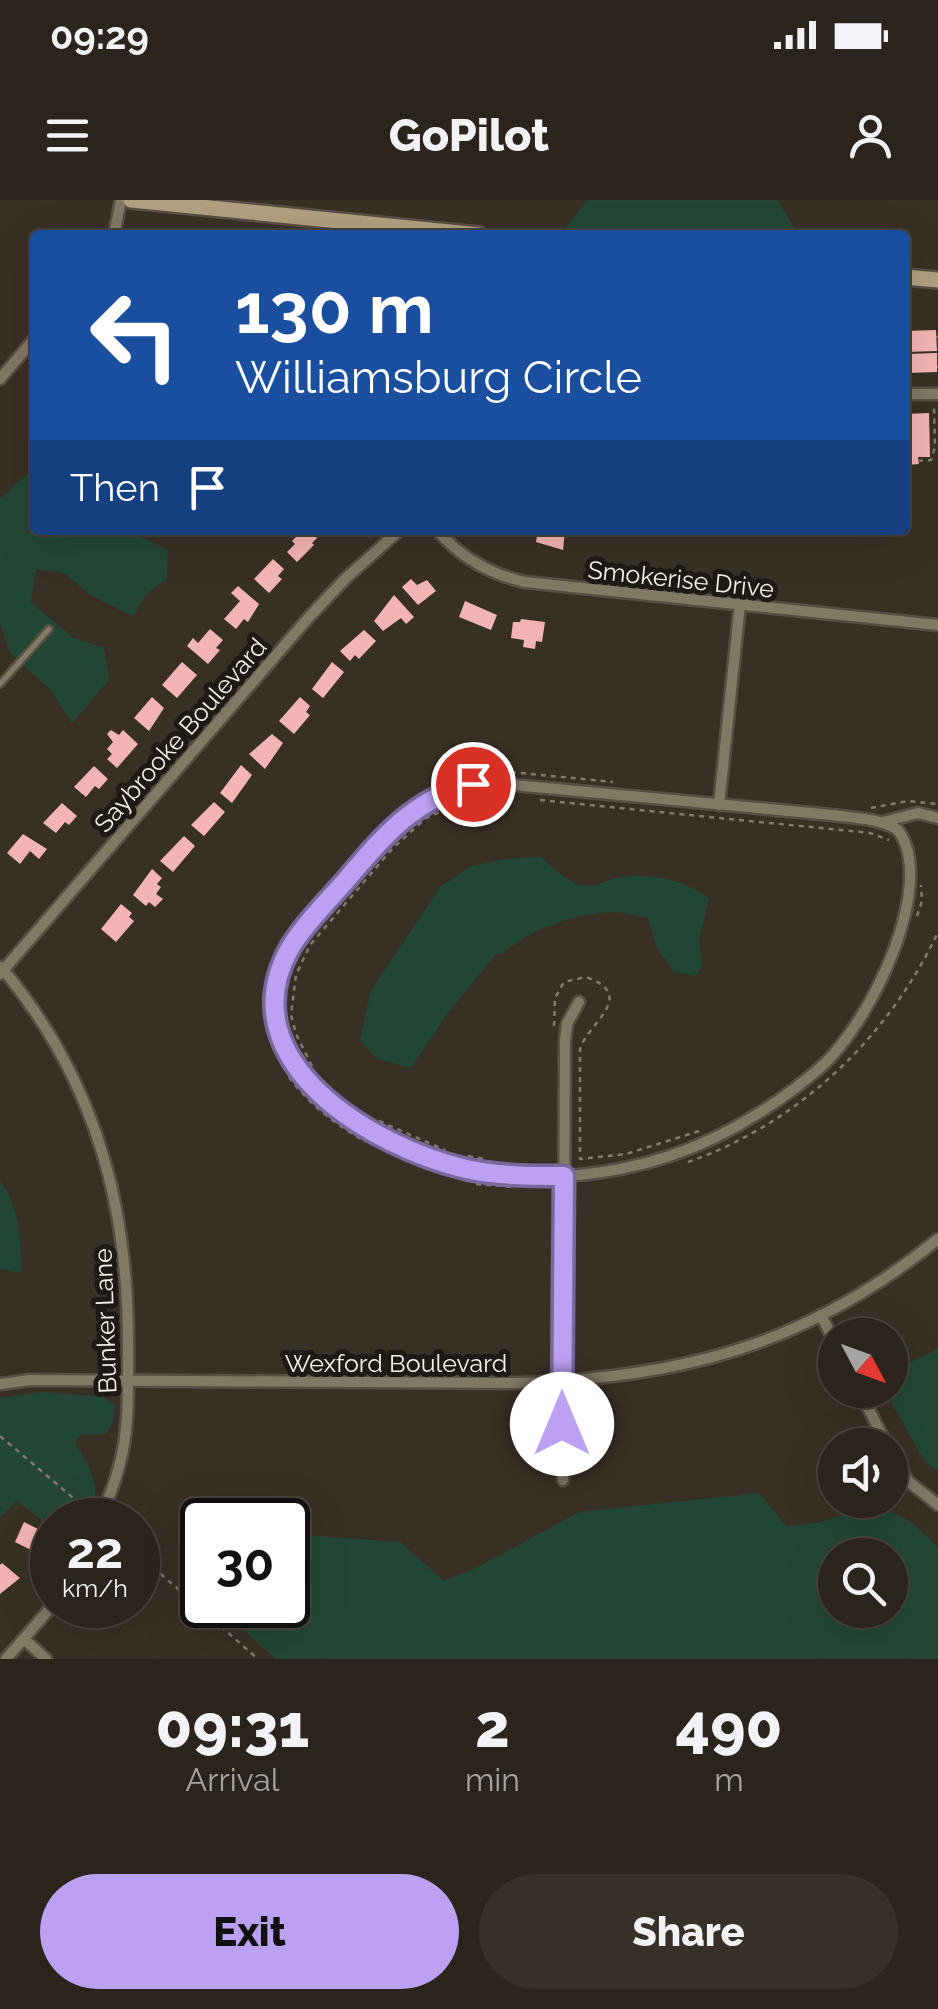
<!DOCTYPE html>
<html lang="en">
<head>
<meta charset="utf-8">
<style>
  body { margin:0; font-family:Raleway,sans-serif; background:#373029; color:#f1f3f6; height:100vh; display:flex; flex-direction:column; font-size:38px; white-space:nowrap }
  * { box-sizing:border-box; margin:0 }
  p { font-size:32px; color:#a6a4a3 }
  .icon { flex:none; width:55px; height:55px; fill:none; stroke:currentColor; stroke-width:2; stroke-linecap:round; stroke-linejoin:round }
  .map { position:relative; height:1459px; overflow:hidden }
  .sheet { display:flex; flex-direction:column; background:#2b241c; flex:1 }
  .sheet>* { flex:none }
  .guide { position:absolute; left:30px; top:30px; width:880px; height:305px; border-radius:10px; box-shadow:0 10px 40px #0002,0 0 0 2px #47413b; background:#1a4fa0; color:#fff; overflow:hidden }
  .needle { width:65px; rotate:131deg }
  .tools { position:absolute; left:818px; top:1118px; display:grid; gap:20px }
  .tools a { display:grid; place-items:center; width:90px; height:90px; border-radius:50%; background:#2b241c; box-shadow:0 10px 40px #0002,0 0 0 2px #47413b; font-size:50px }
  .speed { position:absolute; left:30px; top:1298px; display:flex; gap:20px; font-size:50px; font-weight:700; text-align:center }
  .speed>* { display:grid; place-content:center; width:130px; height:130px; border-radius:50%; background:#2b241c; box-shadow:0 10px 40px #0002,0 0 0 2px #47413b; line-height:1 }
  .speed small { font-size:25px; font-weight:400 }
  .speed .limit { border:5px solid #111; border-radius:15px; background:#fff; color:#111 }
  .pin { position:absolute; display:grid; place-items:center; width:85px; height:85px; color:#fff; margin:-42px; border:5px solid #fff; border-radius:50%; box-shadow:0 2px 10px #0007 }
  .me { position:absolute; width:110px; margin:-55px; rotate:0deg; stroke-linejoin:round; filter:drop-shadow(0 0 8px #0008) }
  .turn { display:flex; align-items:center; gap:35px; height:210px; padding:0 40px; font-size:45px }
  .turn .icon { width:130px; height:130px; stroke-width:2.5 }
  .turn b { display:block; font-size:70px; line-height:85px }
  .then { display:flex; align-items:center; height:95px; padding:0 40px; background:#0003; gap:20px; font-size:38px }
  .eta { display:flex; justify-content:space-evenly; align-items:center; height:170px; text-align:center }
  .eta b { font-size:60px; font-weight:800; line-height:70px }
  .action { display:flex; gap:20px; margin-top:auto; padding:20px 40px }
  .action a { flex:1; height:115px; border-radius:60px; background:#bca0f2; color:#111; font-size:40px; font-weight:800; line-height:115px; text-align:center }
  .action a+a { background:#373029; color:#f1f3f6 }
  .status { display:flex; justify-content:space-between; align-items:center; height:70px; padding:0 50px; background:#2b241c; direction:ltr }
  .status svg { height:28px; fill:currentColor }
  header { display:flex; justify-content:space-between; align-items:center; height:130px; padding:0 40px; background:#2b241c; font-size:45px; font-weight:800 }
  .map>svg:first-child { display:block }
</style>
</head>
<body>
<div class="status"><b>09:29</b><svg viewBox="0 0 49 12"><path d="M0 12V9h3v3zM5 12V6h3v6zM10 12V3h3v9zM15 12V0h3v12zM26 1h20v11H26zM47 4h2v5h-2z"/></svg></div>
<header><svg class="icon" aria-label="menu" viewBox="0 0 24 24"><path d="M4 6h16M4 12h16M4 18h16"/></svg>GoPilot<svg class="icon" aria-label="person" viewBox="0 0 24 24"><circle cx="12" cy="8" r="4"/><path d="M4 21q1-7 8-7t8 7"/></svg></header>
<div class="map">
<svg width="938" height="1459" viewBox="0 0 938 1459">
  <rect width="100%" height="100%" fill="#393025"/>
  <path fill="#234736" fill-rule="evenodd" d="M588 0H778L798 35H642L565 28Z
    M35 267V330H134L139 336 168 350 167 379 147 393 133 416 91 395 64 373 36 369 31 402 72 437 104 448 109 480 72 523 51 490 11 454 0 423V299Z
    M541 657C554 668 570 686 588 686 598 686 609 679 619 677 653 673 680 679 709 698L699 740 702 764 696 776 674 772 657 748 648 718C638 716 626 712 616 712 579 712 529 729 502 754H496L448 813 411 868 378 859 360 840 371 790 441 686 472 666 506 659Z
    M0 981C19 1006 22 1042 21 1073L0 1069Z
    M938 1149V1270L926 1263 884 1190H890V1172Z
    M42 1192 103 1197 115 1205 113 1222 105 1234 81 1235 75 1242C90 1269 105 1291 88 1320H52V1328L17 1301 0 1317V1198Z
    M759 1293 786 1326 817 1323 875 1305 910 1321 938 1347V1459H276L215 1405H288V1334L400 1342 444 1381 478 1367 579 1312ZM890 1355V1410H835V1355Z"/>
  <path fill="#f3b5b3" d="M936 130 937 151 906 152 905 131Z
    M937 153V172L906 173V154Z
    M929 213 930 257H918L919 264 907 265 905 214Z
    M297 330H310L317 338 312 343 314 345 297 362 287 352 295 344 292 341 300 333Z
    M538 330H565L563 350 536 342Z
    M273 359 284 369 278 376 282 379 269 393 254 379Z
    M411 379 417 385 427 380 436 391 418 405 402 387Z
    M238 386 259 404 248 422 244 419 236 429 224 419 240 401 231 393Z
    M394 395 414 417 406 424 401 418 383 431 374 421Z
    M465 401 497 415 491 430 459 417Z
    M521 419 545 422 542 442 536 441 535 449 523 447 524 440 511 438 513 422H520Z
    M210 429 223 440 216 448 220 450 208 464 187 446 193 438 198 443Z
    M364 430 376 441 359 459 355 455 350 461 340 451Z
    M182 462 197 475 177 498 162 485Z
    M332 462 344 472 323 498 312 489Z
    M152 497 164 508 149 531 134 518Z
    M300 497 310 506 306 512 310 515 294 534 279 521Z
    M111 530 119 535 123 530 138 544 117 568 107 559 112 554 107 549 113 542 107 534Z
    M272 534 283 543 265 569 249 554Z
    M241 565 252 575 232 603 220 593Z
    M94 566 108 579 99 589 95 586 86 597 74 587Z
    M214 602 225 612 204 636 191 625Z
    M62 603 77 616 69 625 65 622 56 633 43 623Z
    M23 634 47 649 39 659 30 651 20 664 7 653Z
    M184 636 195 646 173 672 160 661Z
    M152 669 162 678 157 684 161 687 156 694 163 699 155 707 149 702 146 706 133 695Z
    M121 704 132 713 129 717 134 721 116 742 101 729Z
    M24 1322 42 1331 31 1350 15 1342Z
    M2 1363 20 1378 0 1394V1365Z"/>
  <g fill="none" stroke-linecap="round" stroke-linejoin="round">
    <g stroke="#574f44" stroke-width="10">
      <path id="service" d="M0 484 49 429"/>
    </g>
    <g stroke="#574f44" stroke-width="15">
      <path id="minor" d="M114 35 121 0
        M0 179 35 138
        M905 194H938
        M437 330C461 358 489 374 525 382L938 425
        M493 583 832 615C854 618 879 618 898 630 938 685 870 823 821 867 789 895 753 919 714 938 600 993 443 994 342 911 297 875 266 840 280 777 283 768 286 757 290 749 302 727 322 709 338 690 360 664 382 633 409 612 434 593 462 586 493 583Z
        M719 605 740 404
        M883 622 918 613 938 618
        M1 767C95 879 129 1005 128 1149 128 1220 130 1254 99 1320
        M0 774 310 416 346 378 400 330
        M821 1115 835 1143
        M0 1184 30 1180 519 1183C682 1178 809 1144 938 1039
        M859 1190 887 1245
        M890 1252 908 1281 938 1305
        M563 1280 565 841 567 824 579 802
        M24 1439 46 1459
        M6 1459 53 1405"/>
    </g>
    <g stroke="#574f44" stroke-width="20">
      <path id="secondary" d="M131 0 479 35
        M905 77 938 80"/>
    </g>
    <path stroke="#817a70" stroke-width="2.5" stroke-dasharray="5 5" stroke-linecap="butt" d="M936 137H938
      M905 167H906
      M937 167H938
      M918 261 931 260 935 247 934 205
      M511 572 613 582
      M540 600 870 633 889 640
      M871 608 908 601 938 604
      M917 716 922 701 921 685
      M554 826 555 798 564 782 586 777C640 796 585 825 580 850V959L626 954 699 931
      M312 866 296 834 291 815 296 775 310 745 392 649 426 618 469 600 512 597
      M289 877C308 904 338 926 366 942
      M379 921 445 950
      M468 956 484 959
      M688 962C798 924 889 837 938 732
      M476 984 513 987
      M0 1236 91 1313
      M138 1354 258 1459"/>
    <use href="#service" stroke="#827964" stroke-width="5"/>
    <use href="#minor" stroke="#827964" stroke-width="10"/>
    <use href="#secondary" stroke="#b0a080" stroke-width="15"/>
  </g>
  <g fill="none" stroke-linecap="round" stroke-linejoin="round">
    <g stroke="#7a689d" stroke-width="25">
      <path id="route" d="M473 584C416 598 384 635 348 678 329 700 305 723 290 748 226 862 375 948 466 969 498 976 531 976 564 976L562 1224"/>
    </g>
    <use href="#route" stroke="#bca0f2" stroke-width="18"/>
  </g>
  <g text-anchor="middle" stroke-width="10" stroke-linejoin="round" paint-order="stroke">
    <g font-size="25" fill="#f5efe8" stroke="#1d1914">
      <text transform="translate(681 379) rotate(6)" y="9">Smokerise Drive</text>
      <text transform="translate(180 535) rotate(-49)" y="9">Saybrooke Boulevard</text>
      <text transform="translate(105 1121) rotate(-92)" y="9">Bunker Lane</text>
      <text x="396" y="1172">Wexford Boulevard</text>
    </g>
  </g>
</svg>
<div class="tools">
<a><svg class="needle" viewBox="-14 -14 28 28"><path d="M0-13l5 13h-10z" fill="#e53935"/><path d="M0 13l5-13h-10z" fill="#a6a4a3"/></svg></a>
<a><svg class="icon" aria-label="sound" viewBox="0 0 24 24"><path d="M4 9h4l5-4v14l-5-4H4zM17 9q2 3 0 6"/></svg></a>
<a><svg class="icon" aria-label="search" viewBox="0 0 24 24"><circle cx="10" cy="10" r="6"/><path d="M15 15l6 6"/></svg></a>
</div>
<div class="speed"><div>22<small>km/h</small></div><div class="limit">30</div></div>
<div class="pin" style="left:473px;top:584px;background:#d93025"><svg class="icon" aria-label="arrive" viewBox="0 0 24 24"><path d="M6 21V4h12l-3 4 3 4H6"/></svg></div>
<svg class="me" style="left:562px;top:1224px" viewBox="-20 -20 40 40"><circle r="19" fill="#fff"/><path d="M0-13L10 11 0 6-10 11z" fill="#bca0f2"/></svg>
<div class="guide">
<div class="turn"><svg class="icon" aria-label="left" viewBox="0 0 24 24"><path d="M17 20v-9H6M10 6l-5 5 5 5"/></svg><div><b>130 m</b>Williamsburg Circle</div></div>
<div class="then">Then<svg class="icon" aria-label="arrive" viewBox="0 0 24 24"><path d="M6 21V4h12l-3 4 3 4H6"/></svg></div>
</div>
</div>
<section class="sheet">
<div class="eta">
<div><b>09:31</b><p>Arrival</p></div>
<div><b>2</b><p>min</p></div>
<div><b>490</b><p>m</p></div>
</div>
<div class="action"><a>Exit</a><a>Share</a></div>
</section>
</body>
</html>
